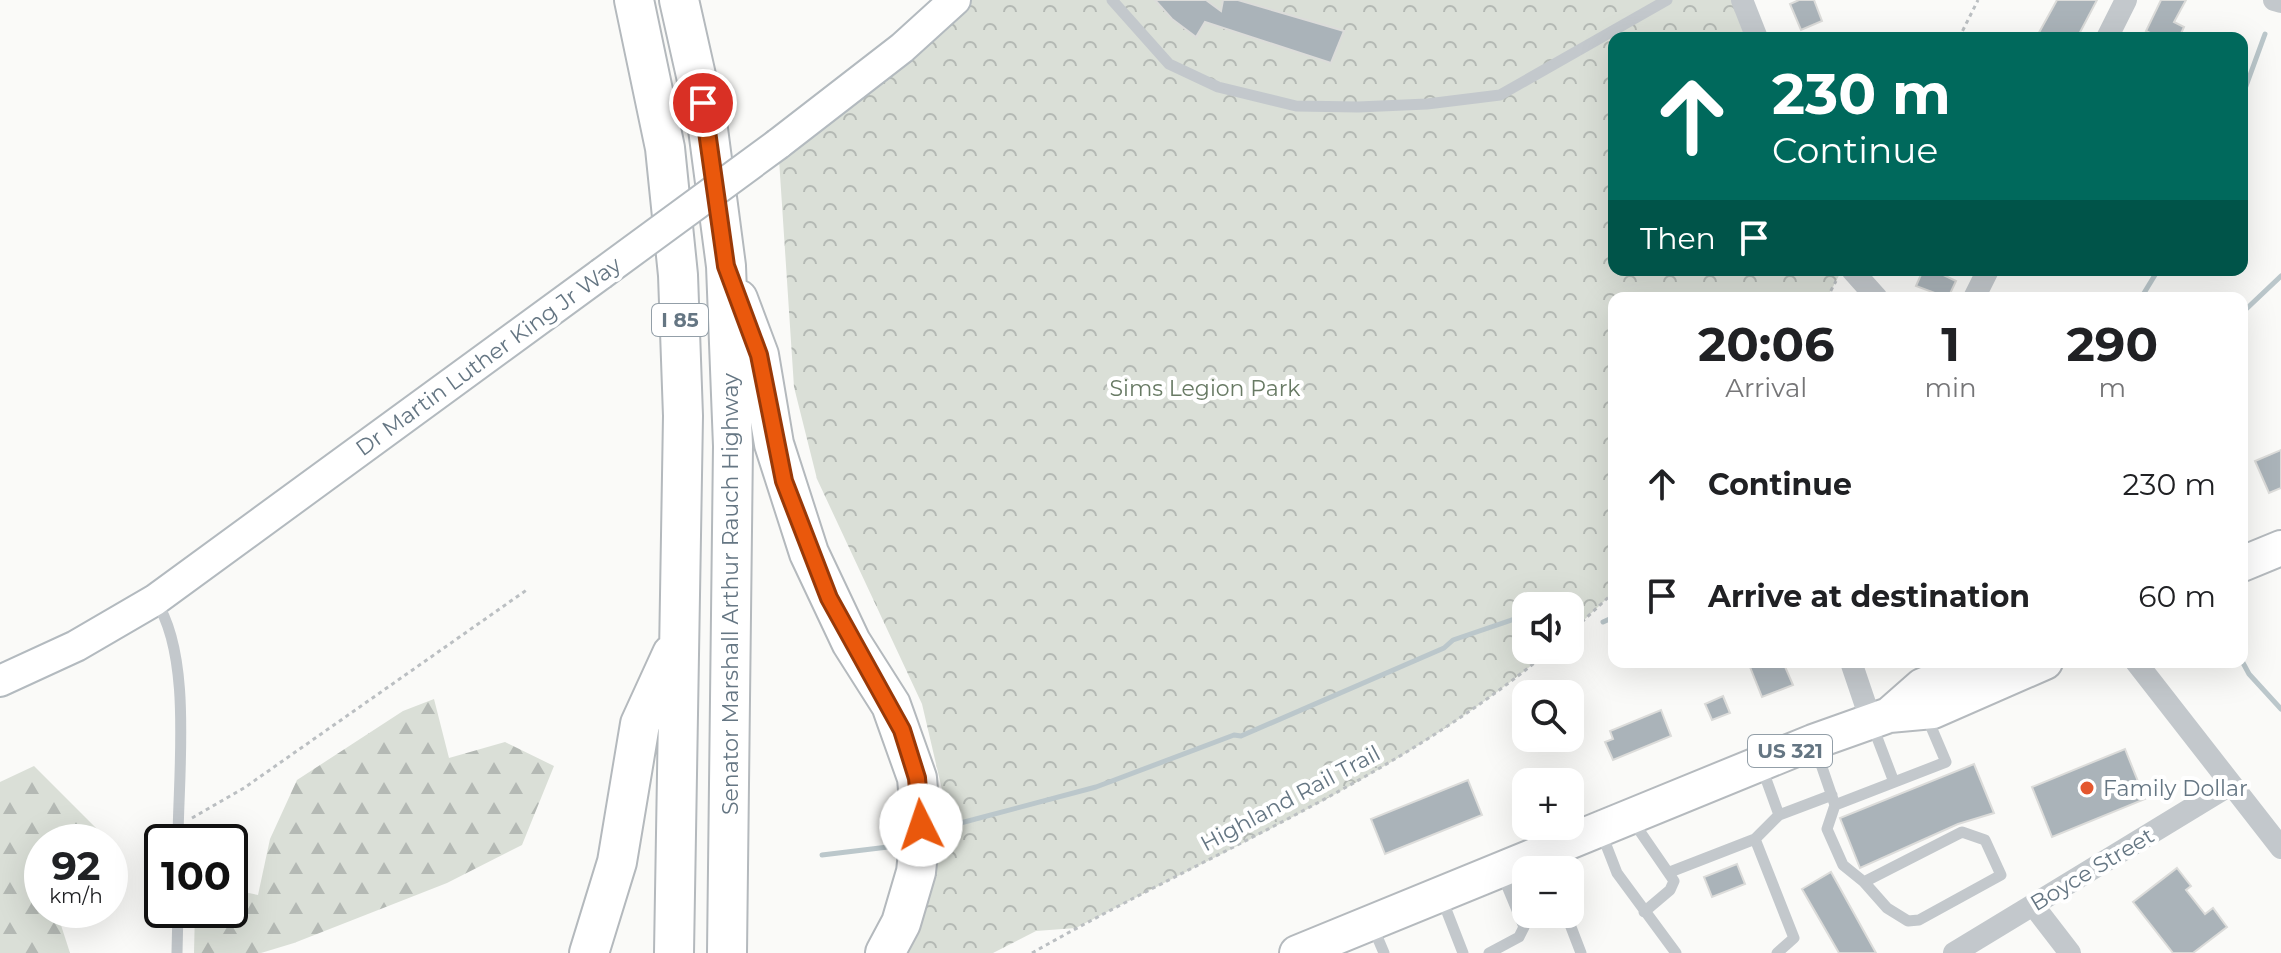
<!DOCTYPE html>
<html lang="en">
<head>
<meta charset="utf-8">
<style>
  body { margin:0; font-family:Montserrat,sans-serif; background:#f2f2f2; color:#202124; height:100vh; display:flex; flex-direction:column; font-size:30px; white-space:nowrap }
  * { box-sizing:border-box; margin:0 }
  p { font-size:26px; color:#757577 }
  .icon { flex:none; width:44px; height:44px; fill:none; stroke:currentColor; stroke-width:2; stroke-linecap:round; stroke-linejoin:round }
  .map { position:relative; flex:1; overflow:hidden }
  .side { position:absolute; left:1608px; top:292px; width:640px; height:376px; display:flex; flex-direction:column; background:#fff; border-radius:16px; box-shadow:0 8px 32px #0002 }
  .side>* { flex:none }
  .top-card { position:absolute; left:1608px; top:32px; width:640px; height:244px; border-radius:16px; box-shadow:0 8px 32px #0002; background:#00695c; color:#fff; overflow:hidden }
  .controls { position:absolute; left:1512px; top:592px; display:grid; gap:16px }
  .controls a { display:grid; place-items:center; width:72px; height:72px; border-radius:16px; background:#fff; box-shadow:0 8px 32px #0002; font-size:40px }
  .speed { position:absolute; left:24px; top:824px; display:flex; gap:16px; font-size:40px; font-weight:700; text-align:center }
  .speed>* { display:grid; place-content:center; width:104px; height:104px; border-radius:50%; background:#fff; box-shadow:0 8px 32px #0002; line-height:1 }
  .speed small { font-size:20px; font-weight:400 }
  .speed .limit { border:4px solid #111; border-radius:12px; background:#fff; color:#111 }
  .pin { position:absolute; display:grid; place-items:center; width:68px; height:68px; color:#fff; margin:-34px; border:4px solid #fff; border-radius:50%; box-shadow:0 2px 8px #0007 }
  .me { position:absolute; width:88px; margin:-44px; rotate:356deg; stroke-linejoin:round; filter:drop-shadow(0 0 6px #0008) }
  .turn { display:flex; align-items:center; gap:28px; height:168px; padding:0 32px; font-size:36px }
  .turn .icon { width:104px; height:104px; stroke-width:2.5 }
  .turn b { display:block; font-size:56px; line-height:68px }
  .then { display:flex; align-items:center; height:76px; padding:0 32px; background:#0003; gap:16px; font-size:30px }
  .eta { display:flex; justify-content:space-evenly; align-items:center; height:136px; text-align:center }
  .eta b { font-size:48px; font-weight:700; line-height:56px }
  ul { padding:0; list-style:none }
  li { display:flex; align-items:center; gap:24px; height:112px; padding:0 32px }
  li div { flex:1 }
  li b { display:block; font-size:30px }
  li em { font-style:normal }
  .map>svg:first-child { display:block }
</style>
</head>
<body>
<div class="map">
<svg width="2281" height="953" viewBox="0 0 2281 953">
  <defs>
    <pattern id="forest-firs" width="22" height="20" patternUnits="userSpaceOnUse" patternTransform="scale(2)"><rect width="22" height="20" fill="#dadfd7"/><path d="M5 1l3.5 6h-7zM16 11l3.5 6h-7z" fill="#b4b9b4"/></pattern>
    <pattern id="park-crowns" width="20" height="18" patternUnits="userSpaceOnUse" patternTransform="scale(2)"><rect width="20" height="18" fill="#dadfd7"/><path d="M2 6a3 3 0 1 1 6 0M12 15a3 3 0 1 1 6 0" fill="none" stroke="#b4b9b4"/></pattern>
  </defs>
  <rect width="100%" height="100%" fill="#fafaf8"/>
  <path fill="url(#forest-firs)" d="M434 699 449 758 505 742 554 766 522 845 447 883 294 943 261 953H194L195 910H230V889L258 895 270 839 297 780 403 711Z
    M34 766 97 829 100 842H42V910H75L60 922 70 953H0V782Z"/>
  <path fill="url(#park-crowns)" d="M955 0H1742L1757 38H1614V270H1842L1827 298H1614V592L1570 633V606H1526V650H1550C1410 769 1238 843 1076 928L1036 931 993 953H906L936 876 944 798 922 704 817 479 794 387 778 144Z"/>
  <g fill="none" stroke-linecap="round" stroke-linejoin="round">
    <path stroke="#bbc7cb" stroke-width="5" d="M2242 97 2265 34
      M2141 298 2158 270
      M2242 313 2281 276
      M1603 622 1614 617
      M2242 661 2249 674 2281 709
      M953 825 1096 787 1234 735 1241 736 1444 648 1453 640 1526 615
      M822 855 888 847"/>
  </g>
  <path fill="#aab3b9" stroke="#dcdcda" stroke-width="2" d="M1155 0H1206L1221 11 1223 0H1238L1344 31 1331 63 1205 22 1196 37 1172 19Z
    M1799 0H1814L1822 21 1801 30 1790 4Z
    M2057 0H2097L2077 38H2036Z
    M2161 0H2186L2174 22 2184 27 2179 38H2160L2146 31Z
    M1923 270H1933L1956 281 1948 298 1916 286Z
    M2281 450V488L2269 493 2255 461Z
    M1748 662H1783L1793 685 1762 697Z
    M1723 696 1730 713 1712 720 1705 704Z
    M1661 710 1671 736 1613 760 1605 742 1613 739 1610 731Z
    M2125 749 2145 799 2052 837 2032 787Z
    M1974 764 1994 813 1958 824 1860 868 1840 818Z
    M1468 780 1482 815 1385 854 1371 819Z
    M1737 864 1745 884 1712 897 1704 877Z
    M2177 868 2191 886 2186 890 2205 914 2213 908 2227 927 2193 953H2173L2133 902Z
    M1831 872 1876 953H1839L1802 889Z"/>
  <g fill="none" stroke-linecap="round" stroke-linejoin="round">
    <g stroke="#b3babf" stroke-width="34">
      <path id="secondary" d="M778 144 902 48 955 0
        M0 681 76 646 155 600 601 274"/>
    </g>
    <g stroke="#b5babe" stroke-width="38">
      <path id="primary" d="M2242 564 2281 548
        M1889 715 1922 686 1980 662
        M1297 953 1813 742 1889 715 1933 711 2045 662"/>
    </g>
    <g stroke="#b4b9bd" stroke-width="42">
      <path id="motorway" d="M634 0 665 148 678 275 683 416 674 953
        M679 0 708 129 726 266 733 446 727 953
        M738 299 759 355 774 444 809 553 851 642 891 705 917 778 921 825 916 872 901 923 885 953
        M589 953 617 862 640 724 672 654"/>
    </g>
    <path stroke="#bbbfc2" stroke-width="3" stroke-dasharray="4 4" stroke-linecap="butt" d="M1959 38 1978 0
      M1827 298 1836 281
      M1570 633 1614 592
      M192 818 244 788 528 589
      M1032 953C1206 854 1396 780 1550 650"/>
    <path stroke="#c3c8cc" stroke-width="11" d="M1112 0 1169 64 1218 87 1296 106 1358 107 1427 104 1500 95 1667 0
      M155 600C193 655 178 775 178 842
      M1873 727 1894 782
      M1814 744 1835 805 1946 762 1926 715
      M1835 805 1827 829 1843 865 1864 882 1887 908 1908 921 1919 920 2001 875 1985 840 1962 832 1864 882
      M1779 815 1832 795
      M1632 820 1674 881 1670 890 1644 912
      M1601 832 1617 873 1676 953
      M1755 839 1794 938 1777 953
      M1670 872 1755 839 1779 815 1762 768
      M1442 899 1463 953
      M1566 914 1581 953
      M1373 927 1384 953
      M177 953 178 910
      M1489 953 1519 937 1524 927 1502 874"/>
    <path stroke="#c3c8cc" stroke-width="22" d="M1742 0 1757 38
      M2274 0 2281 2
      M2107 38 2126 0
      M1852 270 1877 298
      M1974 298 1988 270
      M1851 662 1871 721
      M2136 662 2281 848
      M2033 905 2070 953
      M1954 953 2230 785"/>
    <use href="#secondary" stroke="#fff" stroke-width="30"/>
    <use href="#primary" stroke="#fff" stroke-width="34"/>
    <use href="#motorway" stroke="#fff" stroke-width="38"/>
    <g stroke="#b3babf" stroke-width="34" stroke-linecap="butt">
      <path id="secondary-bridge" d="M601 274 778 144"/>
    </g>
    <use href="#secondary-bridge" stroke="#fff" stroke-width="30"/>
  </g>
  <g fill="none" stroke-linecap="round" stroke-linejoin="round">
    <g stroke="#983908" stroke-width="20">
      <path id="route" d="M703 103 726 266 759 355 784 481 829 598 902 730 917 778 921 825"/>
    </g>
    <use href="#route" stroke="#ea580c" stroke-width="14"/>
  </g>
  <circle fill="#e4572e" stroke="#fff" stroke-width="3" cx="2087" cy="788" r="8"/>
  <g text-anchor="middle" stroke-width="8" stroke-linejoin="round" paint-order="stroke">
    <g fill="#fff" stroke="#939fa8" stroke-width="2">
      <rect x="652" y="304" width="56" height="32" rx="6"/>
      <rect x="1748" y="735" width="84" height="32" rx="6"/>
    </g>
    <g font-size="20" font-weight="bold" fill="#657683">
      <text x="680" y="327">I 85</text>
      <text x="1790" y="758">US 321</text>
    </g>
    <g font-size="22" fill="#657683" stroke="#fff">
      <text transform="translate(488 356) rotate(-36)" y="8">Dr Martin Luther King Jr Way</text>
      <text transform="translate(730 594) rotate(-90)" y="8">Senator Marshall Arthur Rauch Highway</text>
      <text transform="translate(1290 798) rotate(-28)" y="8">Highland Rail Trail</text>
      <text transform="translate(2092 869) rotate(-31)" y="8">Boyce Street</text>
    </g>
    <g font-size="22" fill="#687a64" stroke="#fff">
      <text x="1205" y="396">Sims Legion Park</text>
    </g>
    <g font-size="22" fill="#657683" stroke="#fff" text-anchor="start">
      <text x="2103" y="796">Family Dollar</text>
    </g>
  </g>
</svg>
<div class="controls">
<a><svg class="icon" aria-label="sound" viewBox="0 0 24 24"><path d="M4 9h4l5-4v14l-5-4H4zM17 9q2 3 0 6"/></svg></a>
<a><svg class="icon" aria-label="search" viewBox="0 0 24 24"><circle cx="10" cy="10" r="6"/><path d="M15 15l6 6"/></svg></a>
<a>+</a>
<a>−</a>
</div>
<div class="speed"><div>92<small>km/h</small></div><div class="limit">100</div></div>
<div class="pin" style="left:703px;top:103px;background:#d93025"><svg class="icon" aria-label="arrive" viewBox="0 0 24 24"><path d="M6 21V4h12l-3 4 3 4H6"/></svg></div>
<svg class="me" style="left:921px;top:825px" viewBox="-20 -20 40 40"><circle r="19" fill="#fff"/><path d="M0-13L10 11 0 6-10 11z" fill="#ea580c"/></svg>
<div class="top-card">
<div class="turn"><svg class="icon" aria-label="ahead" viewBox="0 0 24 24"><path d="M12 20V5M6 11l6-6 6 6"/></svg><div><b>230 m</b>Continue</div></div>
<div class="then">Then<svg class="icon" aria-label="arrive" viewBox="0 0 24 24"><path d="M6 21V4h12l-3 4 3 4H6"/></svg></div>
</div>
<section class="side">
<div class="eta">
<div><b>20:06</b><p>Arrival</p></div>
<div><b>1</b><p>min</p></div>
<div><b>290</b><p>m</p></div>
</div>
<ul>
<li><svg class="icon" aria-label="ahead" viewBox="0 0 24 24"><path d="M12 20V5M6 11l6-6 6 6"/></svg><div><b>Continue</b></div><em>230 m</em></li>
<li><svg class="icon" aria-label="arrive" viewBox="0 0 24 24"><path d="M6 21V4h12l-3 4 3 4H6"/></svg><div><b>Arrive at destination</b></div><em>60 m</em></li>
</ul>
</section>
</div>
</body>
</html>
